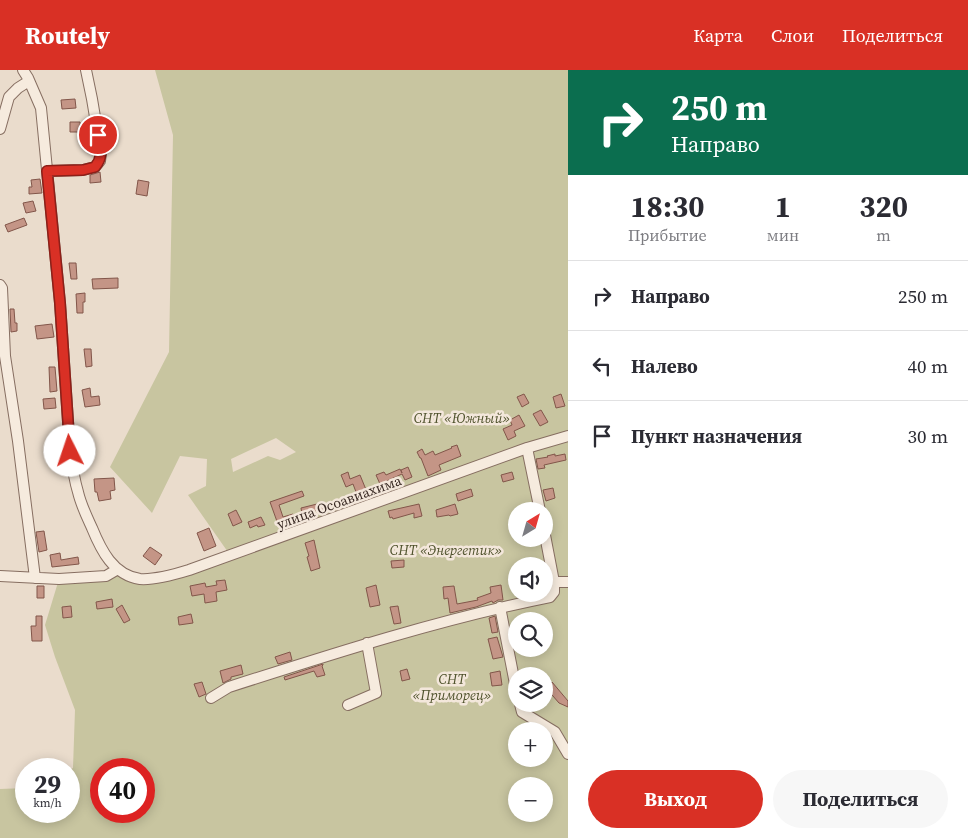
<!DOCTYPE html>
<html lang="ru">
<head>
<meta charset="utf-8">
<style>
  body { margin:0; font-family:"Source Serif 4",serif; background:#f7f7f7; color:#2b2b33; height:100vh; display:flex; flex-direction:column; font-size:19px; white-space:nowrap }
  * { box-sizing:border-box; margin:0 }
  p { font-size:16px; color:#7c7c81 }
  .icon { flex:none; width:28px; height:28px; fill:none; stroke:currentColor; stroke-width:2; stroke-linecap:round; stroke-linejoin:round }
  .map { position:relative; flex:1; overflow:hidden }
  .details { display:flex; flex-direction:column; background:#fff; width:400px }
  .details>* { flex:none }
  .hud { background:#0b6e4f; color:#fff; overflow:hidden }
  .needle { width:32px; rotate:37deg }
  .buttons { position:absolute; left:508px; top:432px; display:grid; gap:10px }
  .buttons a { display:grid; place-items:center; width:45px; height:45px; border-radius:50%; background:#fff; box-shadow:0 2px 12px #0003; font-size:25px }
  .speed { position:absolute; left:15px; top:688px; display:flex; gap:10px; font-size:25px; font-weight:700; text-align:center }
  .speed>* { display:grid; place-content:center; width:65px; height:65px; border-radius:50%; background:#fff; box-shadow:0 2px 12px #0003; line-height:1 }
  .speed small { font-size:12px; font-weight:400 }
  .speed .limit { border:8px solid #d22; background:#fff; color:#111 }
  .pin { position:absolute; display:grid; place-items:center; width:42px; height:42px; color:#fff; margin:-21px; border:2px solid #fff; border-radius:50%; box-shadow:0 1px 5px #0007 }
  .me { position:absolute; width:55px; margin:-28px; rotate:356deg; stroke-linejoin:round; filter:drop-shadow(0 0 4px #0008) }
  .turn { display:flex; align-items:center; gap:18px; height:105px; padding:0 20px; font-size:22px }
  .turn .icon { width:65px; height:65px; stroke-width:2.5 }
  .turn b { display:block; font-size:35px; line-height:42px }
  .eta { display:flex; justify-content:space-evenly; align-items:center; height:85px; text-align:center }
  .eta b { font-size:30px; font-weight:700; line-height:35px }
  .cta { display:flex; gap:10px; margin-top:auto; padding:10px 20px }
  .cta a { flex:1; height:58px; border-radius:30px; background:#d93025; color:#fff; font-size:20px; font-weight:700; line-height:58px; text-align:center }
  .cta a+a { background:#f7f7f7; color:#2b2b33 }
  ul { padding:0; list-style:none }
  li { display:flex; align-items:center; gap:15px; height:70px; padding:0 20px; border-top:1px solid #e1e1e2 }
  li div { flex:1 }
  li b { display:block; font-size:19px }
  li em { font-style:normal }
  header { display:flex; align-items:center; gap:30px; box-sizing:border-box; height:70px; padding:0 25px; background:#d93025; color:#fff }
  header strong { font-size:24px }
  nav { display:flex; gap:28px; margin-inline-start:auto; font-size:18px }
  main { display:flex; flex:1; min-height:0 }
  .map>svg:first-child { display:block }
</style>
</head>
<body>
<header>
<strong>Routely</strong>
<nav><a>Карта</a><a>Слои</a><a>Поделиться</a></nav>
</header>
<main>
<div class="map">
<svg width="568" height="768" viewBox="0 0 568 768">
  <rect width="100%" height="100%" fill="#eadccc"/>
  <path fill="#c8c5a0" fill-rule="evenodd" d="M155 0H568V768H0V719L26 718V741H69V700L73 698 75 640 55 587 45 555 59 509 118 499 140 509 230 485 188 425 206 416 207 389 180 386 152 443 110 397 169 282 173 65ZM276 368 296 382 280 390 268 386 233 402 231 389ZM516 441H544V469H516ZM516 496H544V524H516ZM516 551H544V579H516ZM516 606H544V634H516ZM516 661H544V689H516ZM101 699H144V741H101ZM516 716H544V744H516Z"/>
  <path fill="#c49586" stroke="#82564a" d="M75 29 76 38 62 39 61 30Z
    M70 52H80L81 62H70Z
    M100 102 101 112 90 113V105Z
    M40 109 42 123 29 124V117H32L31 110Z
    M138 110 149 112 147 126 136 124Z
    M33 131 36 141 26 143 23 133Z
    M24 148 27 155 8 162 5 155Z
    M69 193H76L77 209H71Z
    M118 208V218L93 219 92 209Z
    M85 223V232H83V243H77L76 224Z
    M10 239H14L15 253H17V261L11 262Z
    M52 254 54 267 37 269 35 256Z
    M84 279H91L92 296 86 297Z
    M49 297H55L57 321 50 322Z
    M90 318 91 327 99 326 100 335 85 337 82 320Z
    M524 324 529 333 522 337 517 327Z
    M561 324 565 336 556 338 553 327Z
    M55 328 56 338 44 339 43 329Z
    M541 340 548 352 540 356 533 344Z
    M519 345 525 356 514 361 516 366 508 370 503 359 512 355 510 350Z
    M457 375 461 386 439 395 441 400 428 406 421 388H420L417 382 422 379 425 385 433 381 435 385 452 378 451 377Z
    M555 384V386L565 384 566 390 544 395 545 398 538 399 536 389 548 387 547 386Z
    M408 397 412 407 405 410 402 404 380 414 376 405 384 402 386 405 400 399 402 403 401 400Z
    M348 402 350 409 360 405 369 427 359 430 353 414 346 417 341 405Z
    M512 402 514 409 503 412 501 405Z
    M114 408 115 420 110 421 111 429 99 431 97 422H95L94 409Z
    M553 418 555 428 546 431 543 420Z
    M471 419 473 426 458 431 456 424Z
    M302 421 304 426 279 435 283 447 293 444 295 451 279 457 270 432Z
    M321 433 323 439 302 444 301 438Z
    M419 434 422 446 414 448V443L393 449 392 447 390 448 388 441Z
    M455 434 458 444 450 446 449 445 437 447 436 440Z
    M236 440 242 452 233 456 228 444Z
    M261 447 265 455 258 457 257 455 250 458 248 452Z
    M209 458 216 476 204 481 197 463Z
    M44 461 47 480 39 482 36 462Z
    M314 470 320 498 311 501 307 487 309 486 305 473Z
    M150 477 162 485 155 495 143 486Z
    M60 483 61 490 78 487 79 494 52 497 50 485Z
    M404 490V497L392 498 391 491Z
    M225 510 227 520 216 522 217 531 205 533 204 524 192 526 190 516 205 513 206 517 217 515 216 511Z
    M376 515 380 535 370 537 366 518Z
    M501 515 503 530H498L493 533 492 531 476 537 450 543 448 528 444 529 443 517 454 516 457 534 478 530 477 528 491 523 490 517Z
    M37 516H44V528H37Z
    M112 529 113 537 97 539 96 532Z
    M122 535 130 550 124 553 116 539Z
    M71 536 72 547 63 548 62 537Z
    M398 536 401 553 394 554 390 537Z
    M191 544 193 553 179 555 178 547Z
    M36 546H42V571H32L31 556H36Z
    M495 546 498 562 492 563 489 548Z
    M497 567 503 587 493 589 488 569Z
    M290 582 292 590 278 594 275 587Z
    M323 594V595L322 596 325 605 317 607 314 601 285 610 284 607Z
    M241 595 243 604 231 607V609L223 613 220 601Z
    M407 599 410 609 402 611 400 601Z
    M500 601 502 615 492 616 490 603Z
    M202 612 206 624 199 627 194 614Z
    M552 612 568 631V637L559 633 546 618Z"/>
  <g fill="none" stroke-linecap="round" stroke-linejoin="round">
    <g stroke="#866e61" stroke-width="12">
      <path id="minor" d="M23 0 28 8 41 38 60 233 70 381C72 395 74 409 78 422 81 435 87 447 92 458 101 480 113 505 140 509 153 510 176 504 189 500L527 378 568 366
        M0 59 9 27 18 18 29 11
        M47 101 83 100 95 97 100 91 101 83 92 29 86 0
        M0 215 2 218 5 286 18 371 35 508
        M527 378 540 441
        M0 506 59 509 106 506 118 499
        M554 512H568
        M500 537 516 619
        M211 628 229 617C335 583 441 549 550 527L554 522V512L544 460
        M520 634 522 642 555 662 568 684
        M348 635 376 623 367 573"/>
    </g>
    <use href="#minor" stroke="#f6ebde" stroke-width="10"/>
  </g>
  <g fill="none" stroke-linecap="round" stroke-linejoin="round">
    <g stroke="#8d1f18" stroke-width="12">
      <path id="route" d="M70 381 60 233 47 101 83 100 95 97C104 86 100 78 98 65"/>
    </g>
    <use href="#route" stroke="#d93025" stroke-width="9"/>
  </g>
  <g text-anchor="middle" stroke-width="5" stroke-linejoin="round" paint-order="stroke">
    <g font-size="14" font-style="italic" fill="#4f522c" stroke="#f3e7db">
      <text x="462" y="353">СНТ «Южный»</text>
      <text x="446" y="485">СНТ «Энергетик»</text>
      <text x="452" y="614">СНТ<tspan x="452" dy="16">«Приморец»</tspan></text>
    </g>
    <g font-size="14" fill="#382923" stroke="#f3e7db">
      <text transform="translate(339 432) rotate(-20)" y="5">улица Осоавиахима</text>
    </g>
  </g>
</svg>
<div class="buttons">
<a><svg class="needle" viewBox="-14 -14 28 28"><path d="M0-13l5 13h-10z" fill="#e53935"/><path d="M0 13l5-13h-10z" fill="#7c7c81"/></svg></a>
<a><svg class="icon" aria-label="sound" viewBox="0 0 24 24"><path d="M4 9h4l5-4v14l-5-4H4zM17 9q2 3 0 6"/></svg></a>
<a><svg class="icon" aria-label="search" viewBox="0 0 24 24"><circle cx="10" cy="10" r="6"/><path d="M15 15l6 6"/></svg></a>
<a><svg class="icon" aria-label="layers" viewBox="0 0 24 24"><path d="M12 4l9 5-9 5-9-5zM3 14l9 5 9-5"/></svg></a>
<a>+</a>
<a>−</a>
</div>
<div class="speed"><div>29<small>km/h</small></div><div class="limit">40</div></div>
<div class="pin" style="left:98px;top:65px;background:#d93025"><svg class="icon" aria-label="arrive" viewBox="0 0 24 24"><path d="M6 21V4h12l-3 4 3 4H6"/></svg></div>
<svg class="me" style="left:70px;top:381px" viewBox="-20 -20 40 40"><circle r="19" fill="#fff"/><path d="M0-13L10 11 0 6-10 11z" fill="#d93025"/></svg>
</div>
<section class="details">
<div class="hud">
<div class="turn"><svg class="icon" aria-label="right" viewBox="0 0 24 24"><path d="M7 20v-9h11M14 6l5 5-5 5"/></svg><div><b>250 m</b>Направо</div></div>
</div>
<div class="eta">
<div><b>18:30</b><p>Прибытие</p></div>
<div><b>1</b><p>мин</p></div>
<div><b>320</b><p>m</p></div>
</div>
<ul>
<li><svg class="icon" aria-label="right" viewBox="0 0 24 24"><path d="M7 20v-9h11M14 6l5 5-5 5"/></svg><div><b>Направо</b></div><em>250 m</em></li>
<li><svg class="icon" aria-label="left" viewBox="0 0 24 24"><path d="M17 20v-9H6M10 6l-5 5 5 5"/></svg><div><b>Налево</b></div><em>40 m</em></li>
<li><svg class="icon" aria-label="arrive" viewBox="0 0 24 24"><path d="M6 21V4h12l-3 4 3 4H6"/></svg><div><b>Пункт назначения</b></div><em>30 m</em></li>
</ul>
<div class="cta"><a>Выход</a><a>Поделиться</a></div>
</section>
</main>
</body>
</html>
